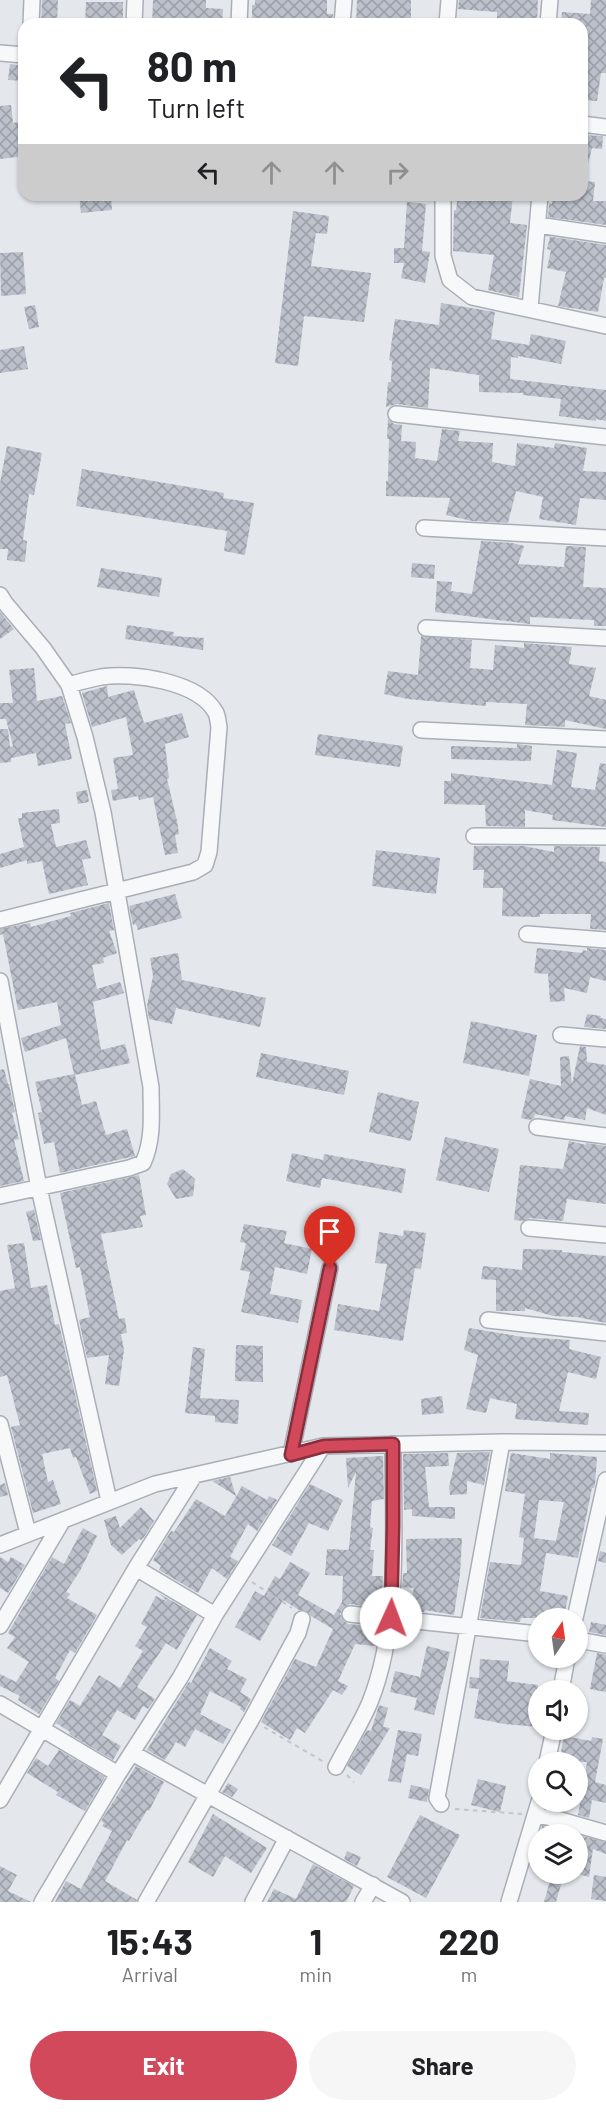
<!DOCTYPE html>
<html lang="en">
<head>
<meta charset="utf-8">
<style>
  body { margin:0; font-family:Barlow,sans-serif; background:#f6f6f6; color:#202124; height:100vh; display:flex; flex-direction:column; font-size:22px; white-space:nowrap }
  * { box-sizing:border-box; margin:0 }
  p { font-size:20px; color:#757577 }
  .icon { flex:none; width:33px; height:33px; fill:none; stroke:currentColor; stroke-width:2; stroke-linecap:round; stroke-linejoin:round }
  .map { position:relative; height:1902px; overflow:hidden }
  .sheet { display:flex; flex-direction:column; background:#fff; flex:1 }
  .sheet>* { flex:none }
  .top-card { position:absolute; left:18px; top:18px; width:570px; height:183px; border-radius:18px; box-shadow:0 2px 4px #0004; background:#fff; color:#202124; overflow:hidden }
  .needle { width:39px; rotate:13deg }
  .buttons { position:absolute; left:528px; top:1608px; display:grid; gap:12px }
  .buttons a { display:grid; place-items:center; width:60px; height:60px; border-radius:50%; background:#fff; box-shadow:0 2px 4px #0004; font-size:30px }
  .pin { position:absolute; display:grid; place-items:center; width:51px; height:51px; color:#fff; margin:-62px -26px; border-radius:50% 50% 50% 0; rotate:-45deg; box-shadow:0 0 6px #0007 }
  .pin .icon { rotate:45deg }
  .me { position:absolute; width:66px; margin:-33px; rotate:2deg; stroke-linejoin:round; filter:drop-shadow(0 0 4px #0008) }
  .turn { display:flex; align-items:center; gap:21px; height:126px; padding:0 30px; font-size:27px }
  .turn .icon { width:78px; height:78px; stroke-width:2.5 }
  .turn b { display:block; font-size:42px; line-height:51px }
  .lanes { display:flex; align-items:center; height:57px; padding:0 30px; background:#0003; justify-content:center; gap:30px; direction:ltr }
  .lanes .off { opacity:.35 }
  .eta { display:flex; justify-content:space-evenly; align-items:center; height:102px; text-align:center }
  .eta b { font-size:36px; font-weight:700; line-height:42px }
  .button { display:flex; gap:12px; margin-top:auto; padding:12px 30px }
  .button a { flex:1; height:69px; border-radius:36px; background:#d1495b; color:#fff; font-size:24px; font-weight:700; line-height:69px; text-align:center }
  .button a+a { background:#f6f6f6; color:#202124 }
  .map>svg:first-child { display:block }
</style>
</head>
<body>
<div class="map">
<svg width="606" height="1902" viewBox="0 0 606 1902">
  <defs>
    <pattern id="building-cross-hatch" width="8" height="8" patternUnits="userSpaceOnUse" patternTransform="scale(1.5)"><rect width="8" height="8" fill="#bbc0ca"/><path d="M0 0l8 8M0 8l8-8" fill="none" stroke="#989da6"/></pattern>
  </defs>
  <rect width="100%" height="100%" fill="#e4e7ec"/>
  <path fill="url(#building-cross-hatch)" fill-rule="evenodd" d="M42 0H58L57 24H41Z
    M153 0H206V8L223 9 222 24H152Z
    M255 0H327V14H333L332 24H252V5H255Z
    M357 0H411V24H356Z
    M459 0H538L537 24H497V12L458 9Z
    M591 0H606V73H601L597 101 582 100V24H561L562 12 590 14Z
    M86 2H123V19H109V24H85Z
    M10 64 24 66V81L8 80Z
    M11 105 13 123 24 121V156L0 159V106Z
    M582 135 603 136 602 149 592 148 586 171H582Z
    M582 181 595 182 593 201H606V225L548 217 549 203 552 204 553 195H582Z
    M79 195H111L112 210 81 213Z
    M458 195H513L510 223 527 225 519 297 488 290 494 255 453 251 454 210H456Z
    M407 202 426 204 422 251 430 252 425 283 401 278 404 263H394V248H404Z
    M293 211 329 216 327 234 316 233 311 266 371 273 364 322 304 316 298 366 275 363Z
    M546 236 606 245V278H604L598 312 558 306 566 272 547 268 551 250 547 249 550 237Z
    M23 252 26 294 1 296 0 253Z
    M441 303 495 312 491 339 529 345 531 334 566 341 561 364 518 356V358L511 357 510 379 606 390V421L596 419V421L559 416 561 399 523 395V393L479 392V375L430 368 428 408 397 404 386 407 388 382H391L392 361 389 360 395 319 439 325Z
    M35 305 39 327 29 329 24 307Z
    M24 346 28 369 0 373V350Z
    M388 419 394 424 402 425 401 441 416 442 415 458 437 461 442 429 460 431 458 441 493 443 492 462 515 466 517 443 554 448 555 443 587 448 583 471 606 472V500L580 498 576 525 539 519 543 497 516 491 508 523 472 521 446 515 450 498 386 496V481H388L389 439H387Z
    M7 446 42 453 34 495 29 494 23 540 27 541 25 562 7 560 8 549H0V483Z
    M82 469 224 493 223 498 254 503 245 555 224 551 227 531 76 506Z
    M481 541 512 543 524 546 518 564 564 567 566 546 586 547 583 587 606 588V626H594V620L530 617V624L435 612 437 581 452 582 451 591 472 594Z
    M412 563 435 565 434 579 411 577Z
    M101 568 162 578 159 597 97 587Z
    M0 612 14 629 0 639Z
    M127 625 174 632 173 636 204 638 203 650 125 639Z
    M421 636 472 640 470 668 493 670 495 645 524 648V643L572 647 569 664 596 668 589 696 606 700V729L565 720V727L525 725 527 704 486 702V706L408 699 384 694 388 671 418 675Z
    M34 668 37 701 62 696 71 723 65 724 72 759 38 766 36 753 11 758V762L0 763V729H8L10 747 13 746 6 719H0V703H13L9 670Z
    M107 686 108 697 134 690 144 723 182 713 189 737 165 744 169 778 167 779 177 821 179 834 175 835 178 853 165 855 153 797 139 800 138 796 113 801 111 790 118 789 113 758 133 755 126 717 92 727 82 693Z
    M318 734 403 746 400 767 315 755Z
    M517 744 532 746 531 761 451 759V746L517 748Z
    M557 750 577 753 571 787 595 790 600 763 606 764V827L552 820 553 815 525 810V827L486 826 485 805 444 804V781H451V773L552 785Z
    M87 790 89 802 78 804 76 792Z
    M59 809 60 823 51 824 56 847 86 840 91 858 82 860 88 885 49 894 42 861 27 864V860L0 868V854L24 847 18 818H22V813Z
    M474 846H524L554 852V846L600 847 599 861 606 862V930L590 929 591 914H540V917L502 916 503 888H483L484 870H473Z
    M376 850 440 858 436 894 372 886Z
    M175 894 182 918 138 930 136 924 133 925 129 906Z
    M109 903 114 930 109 931 117 953 103 958 104 963 92 965 97 989 120 982 124 993 93 1002 101 1050 125 1044 130 1063 75 1075 82 1105 96 1101 106 1135 127 1129 135 1156 60 1173 54 1142 44 1144 38 1113 42 1112 35 1082 74 1074 66 1038 25 1052 21 1038 61 1025 57 1002 18 1010 3 934 0 935V929L30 923 31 927 71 916 70 913Z
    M537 948 582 953 583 950 587 951V948L606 950V981L590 977 587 993 564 988 565 1001 550 1002 548 974 534 973Z
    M178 953 182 980 266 998 260 1027 176 1008 172 1024 149 1019 147 1006 153 976 150 958Z
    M587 1014 601 1016 600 1018 606 1019V1029L584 1027Z
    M471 1021 537 1035 529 1076 463 1063Z
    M580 1046 586 1047 587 1062 606 1065V1115L587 1108 585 1120 565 1116 564 1120 535 1114 534 1118 530 1120 521 1118 530 1079 561 1086 560 1057 569 1056 572 1084Z
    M261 1053 349 1071 344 1095 256 1077Z
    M4 1069 8 1084H9L15 1112 12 1113 19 1139 14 1140 24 1181 0 1186V1070Z
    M378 1092 419 1102 411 1141 369 1132Z
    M445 1137 499 1149 489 1192 436 1180Z
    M569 1141 586 1145V1143L606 1146V1204L567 1199 563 1221 530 1218 523 1221 514 1220 520 1165 563 1169Z
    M292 1153 323 1160 324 1154 406 1169 402 1193 322 1178 320 1188 286 1181Z
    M183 1169 195 1179 193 1196 176 1199 167 1184 171 1174Z
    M139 1175 146 1215 140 1216 143 1227 101 1234 119 1319 125 1318 127 1333 121 1334 124 1350 119 1386 105 1384 109 1355 87 1358 79 1320 90 1317 80 1267 76 1268 60 1193Z
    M34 1210 41 1240 33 1241 26 1212Z
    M244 1224 287 1231 284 1243 312 1249 307 1274 275 1267 270 1294 302 1300 298 1323 241 1312 250 1272 240 1270 246 1243 240 1242Z
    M404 1230 426 1233 421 1269 415 1268 403 1341 334 1330 338 1304 379 1311 387 1264 375 1263 379 1232 403 1236Z
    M24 1243 31 1288 47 1285 55 1325 59 1324 97 1491 90 1494 76 1457 73 1458 70 1448 42 1454 48 1482 53 1480 61 1504 33 1513 11 1427 20 1425 15 1406 7 1375 0 1377V1291L15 1288 7 1245Z
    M523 1249 562 1250V1252L606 1256V1323L577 1317 553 1316 525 1308V1311H496V1280L481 1279 483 1266 522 1270Z
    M469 1328 523 1337 570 1340 569 1349 601 1357 596 1379 568 1372 559 1411 589 1413 588 1425 515 1419 517 1404 490 1398 486 1413 466 1409 478 1355 464 1350Z
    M236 1345 263 1346V1382L235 1381Z
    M193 1347 205 1349 200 1398 239 1400 238 1424 215 1422V1416L185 1413Z
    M442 1396 444 1413 422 1415 421 1399Z
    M490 1452 484 1485 467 1481V1494L450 1495 449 1487 457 1453Z
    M448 1453 449 1466 425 1467 429 1507H455V1519L412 1516V1509L404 1510 403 1454Z
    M511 1453 550 1459V1453L597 1457 595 1484 594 1488H592L578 1558 546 1553 540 1591 568 1596 564 1618H521L520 1622 480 1618 490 1562 521 1565 524 1538 519 1537 525 1494 505 1491ZM539 1500 564 1502 556 1541 534 1538Z
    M383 1456 384 1499 372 1501 370 1527 373 1528 370 1550H374L372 1576H383L381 1608 350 1604 343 1608 340 1614 344 1621 348 1624 379 1627 376 1646 355 1644 338 1681 348 1686 342 1695 333 1690 305 1733 297 1728 290 1740 261 1722 295 1659 316 1667 333 1629 311 1616 305 1610H299L283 1600 260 1641 235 1627 255 1591 264 1596 275 1576 280 1579 290 1562 310 1573 298 1595 334 1615 342 1602 343 1576 325 1575 327 1549 348 1550 349 1548 356 1472 348 1488 346 1458Z
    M230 1477 236 1496 212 1481Z
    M5 1483 8 1495 0 1497V1485Z
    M310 1484 343 1500 328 1531 309 1523 291 1556 272 1545Z
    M242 1486 267 1500 269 1496 277 1500 257 1531 248 1524 230 1557 238 1561 227 1579 212 1568 198 1593 159 1570 161 1566 153 1560 171 1531 174 1532 196 1499 225 1516Z
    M141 1507 154 1521 144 1537 141 1540 139 1539 122 1555 111 1545 104 1520 116 1516 120 1528Z
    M83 1528 97 1536 80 1571 66 1592 70 1594 67 1598 97 1615 75 1653 70 1650 55 1678 59 1681 39 1714 18 1700 20 1696 0 1686V1674L16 1682 29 1662 7 1648 15 1637 8 1633 52 1557 64 1564Z
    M462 1538 460 1574 454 1615 425 1610 424 1612 409 1611 414 1588 402 1587 403 1573H407L406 1539Z
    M600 1551 606 1553V1563L598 1561Z
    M0 1557 8 1562 11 1557 25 1565 8 1593 0 1588Z
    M158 1593 197 1615 177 1650 166 1643 137 1687 155 1699 148 1709 143 1706 135 1720 117 1710 102 1735 121 1746 113 1760 69 1734 70 1732 56 1723 70 1700 80 1706 99 1675 120 1688 143 1651 135 1646 147 1627 141 1624 156 1596 168 1602Z
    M591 1622 606 1625V1635L589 1632Z
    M427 1646 450 1652 434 1715 414 1710 417 1698 390 1692 395 1671 420 1677Z
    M210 1648 232 1661 227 1669 247 1679 240 1692 251 1699 244 1712 240 1709 241 1707 210 1691 200 1714 231 1730 223 1744 195 1729 185 1747 176 1742 165 1760 147 1750 189 1682 191 1683Z
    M597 1653 606 1655V1692L590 1689Z
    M480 1659 509 1661 507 1681 538 1685V1727L504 1724 474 1718 479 1689 469 1688 470 1677 479 1678Z
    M379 1705 388 1708 383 1727 390 1728 361 1775 347 1766 367 1730 371 1731Z
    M398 1730 422 1734 418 1756 407 1754 401 1783 388 1781Z
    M564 1736 591 1741 592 1737 603 1739 595 1782 606 1785V1803L592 1800 589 1818 578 1815 587 1762H559Z
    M59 1750 105 1777 85 1811 56 1795 58 1792 27 1773 36 1758 48 1766Z
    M136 1766 164 1782 149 1811 147 1810 129 1841 127 1840 105 1881 137 1900 136 1902H55L66 1881 81 1889 112 1831 102 1826 104 1823 101 1821Z
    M478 1779 506 1786 500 1812 471 1805Z
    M228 1783 238 1789 232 1797 222 1792Z
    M411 1785 429 1789 427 1802 408 1798Z
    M213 1814 267 1848 251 1873 225 1856 213 1877 188 1862Z
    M420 1815 460 1835 426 1898 387 1877Z
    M542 1826 555 1828 576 1834H540Z
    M578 1835 606 1842V1854L593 1849 589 1877 578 1874Z
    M347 1851 361 1857 357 1866 344 1859Z
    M313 1864 354 1886 346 1902H267L274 1889 296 1899Z
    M0 1866 17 1875 8 1891 31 1902H0Z
    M552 1874H564L556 1902H544Z
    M594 1875 606 1877V1901L591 1899Z"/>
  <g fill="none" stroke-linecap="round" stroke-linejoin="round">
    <g stroke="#a9aeb7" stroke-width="18">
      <path id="minor" d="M31 24 32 0
        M134 24 135 0
        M239 24 240 0
        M342 24 344 0
        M447 24 449 0
        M548 24 550 0
        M0 53 24 55
        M582 124 606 127
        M443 195V256L450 280 472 297 606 326
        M538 225 606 235
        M530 308 540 195
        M396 414 606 437
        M424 528 606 538
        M0 595 5 603 43 648 69 685 85 737 103 812 151 1087C151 1113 154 1139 143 1163L129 1168 0 1196
        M426 628 606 638
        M421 730 606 739
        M474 836 606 837
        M0 920 193 872 205 865 209 852 219 727C218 723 218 717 216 713 199 681 133 672 101 677 90 679 79 682 69 685
        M527 934 606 940
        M0 981 39 1188 109 1501
        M561 1035 606 1039
        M537 1127 606 1136
        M529 1228 606 1235
        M488 1320 606 1333
        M0 1424 28 1533
        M291 1454 330 1268
        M0 1545 155 1484 323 1446 502 1442 606 1443
        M136 1568 215 1615
        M350 1614 538 1634
        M575 1618 606 1480
        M0 1626 63 1520
        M578 1640 606 1645
        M561 1690 567 1658
        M0 1704 118 1774
        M132 1753 402 1902
        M547 1762 554 1730
        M336 1767C347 1745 361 1724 370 1702 401 1624 393 1527 393 1444
        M0 1800 136 1568 194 1476
        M441 1804 437 1798 502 1442
        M536 1815 557 1819 606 1833
        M42 1902 118 1774 180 1678 215 1615 323 1446
        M146 1902 251 1720 298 1633 302 1619
        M253 1902 287 1838
        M363 1902 373 1885
        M509 1902 539 1802"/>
    </g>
    <path stroke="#c2c5cb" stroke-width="2" stroke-dasharray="4.5 4.5" stroke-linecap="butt" d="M252 1582 292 1608
      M264 1727 324 1762
      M347 1775 354 1782
      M455 1809 522 1814"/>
    <use href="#minor" stroke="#f7f8fa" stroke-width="15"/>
  </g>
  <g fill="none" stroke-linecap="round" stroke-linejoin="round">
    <g stroke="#882f3b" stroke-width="15">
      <path id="route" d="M330 1268 291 1455 324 1446 393 1444V1526L391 1618"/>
    </g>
    <use href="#route" stroke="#d1495b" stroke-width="10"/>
  </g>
</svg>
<div class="buttons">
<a><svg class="needle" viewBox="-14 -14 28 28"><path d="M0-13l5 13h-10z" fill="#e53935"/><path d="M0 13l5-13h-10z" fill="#757577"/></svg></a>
<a><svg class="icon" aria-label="sound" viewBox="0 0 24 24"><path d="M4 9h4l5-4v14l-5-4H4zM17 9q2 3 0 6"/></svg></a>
<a><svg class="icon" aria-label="search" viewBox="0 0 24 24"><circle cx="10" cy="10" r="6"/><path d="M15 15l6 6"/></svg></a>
<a><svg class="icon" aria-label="layers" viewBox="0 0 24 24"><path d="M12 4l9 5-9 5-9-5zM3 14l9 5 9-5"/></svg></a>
</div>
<div class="pin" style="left:330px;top:1268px;background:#d93025"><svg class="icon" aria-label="arrive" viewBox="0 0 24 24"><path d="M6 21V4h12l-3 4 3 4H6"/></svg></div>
<svg class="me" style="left:391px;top:1618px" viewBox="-20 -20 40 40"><circle r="19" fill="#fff"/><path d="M0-13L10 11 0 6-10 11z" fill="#d1495b"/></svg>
<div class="top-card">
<div class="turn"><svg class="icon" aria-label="left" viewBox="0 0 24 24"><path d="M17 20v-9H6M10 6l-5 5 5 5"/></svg><div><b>80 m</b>Turn left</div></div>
<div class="lanes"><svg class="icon" aria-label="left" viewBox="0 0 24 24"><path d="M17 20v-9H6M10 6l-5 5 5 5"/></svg><svg class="icon off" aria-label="ahead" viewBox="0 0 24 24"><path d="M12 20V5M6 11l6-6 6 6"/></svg><svg class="icon off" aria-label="ahead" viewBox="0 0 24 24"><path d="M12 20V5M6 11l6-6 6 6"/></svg><svg class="icon off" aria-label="right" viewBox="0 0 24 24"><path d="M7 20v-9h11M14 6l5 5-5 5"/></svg></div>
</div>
</div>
<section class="sheet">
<div class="eta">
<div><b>15:43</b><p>Arrival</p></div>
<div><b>1</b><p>min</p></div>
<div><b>220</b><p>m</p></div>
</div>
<div class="button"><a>Exit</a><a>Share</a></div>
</section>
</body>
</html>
